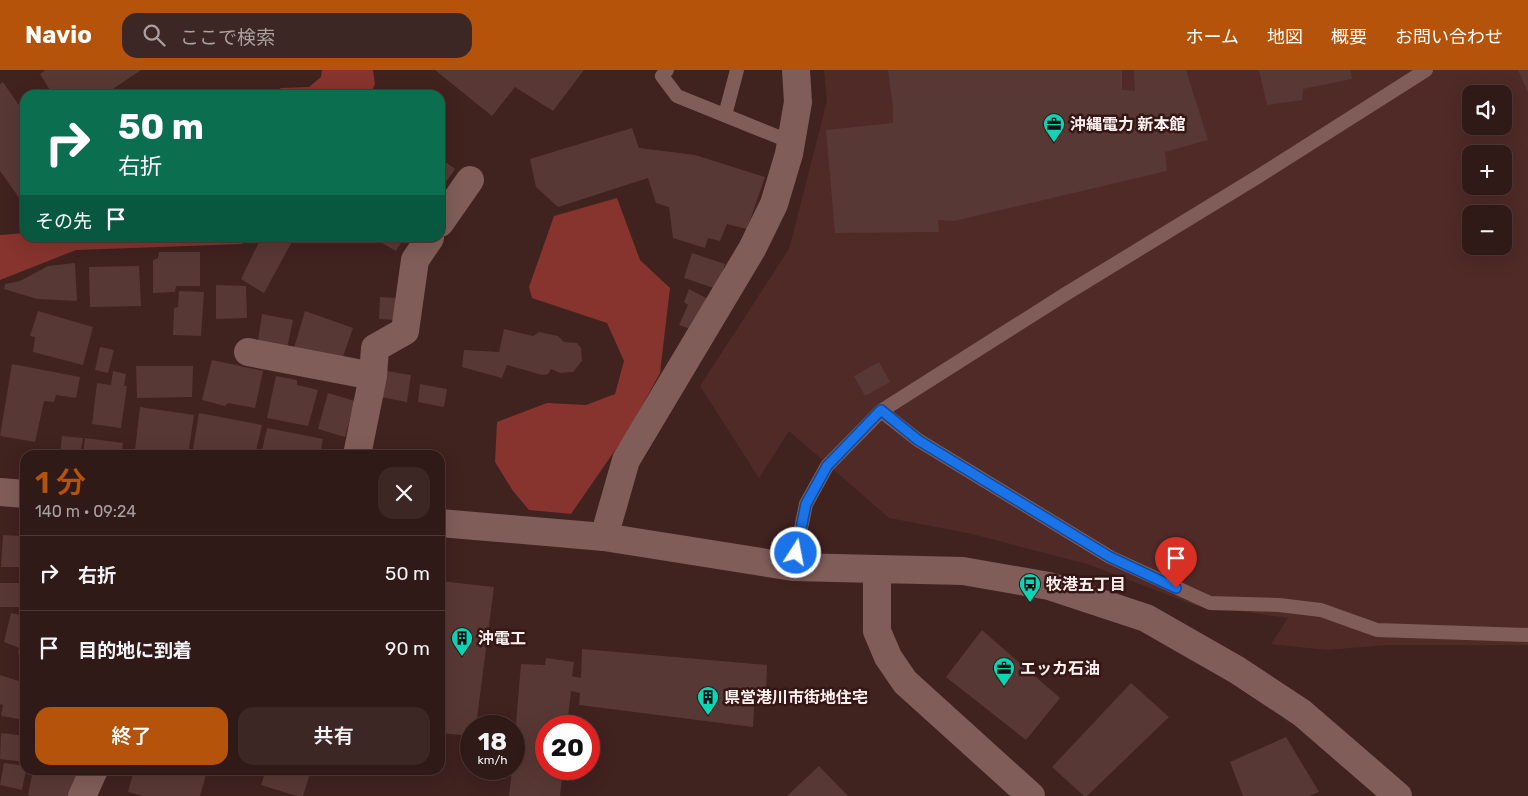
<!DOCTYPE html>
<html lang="ja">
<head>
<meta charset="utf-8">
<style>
  body { margin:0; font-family:Rubik,"Noto Sans JP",sans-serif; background:#3c2724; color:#f1f3f6; height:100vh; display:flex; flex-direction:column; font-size:19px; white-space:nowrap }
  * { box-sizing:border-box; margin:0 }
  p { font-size:16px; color:#a8a1a1 }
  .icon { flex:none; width:28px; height:28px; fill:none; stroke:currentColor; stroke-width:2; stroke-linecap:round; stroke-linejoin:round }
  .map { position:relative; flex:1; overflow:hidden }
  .drawer { position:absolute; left:20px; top:380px; width:425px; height:325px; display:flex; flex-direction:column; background:#301a17; border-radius:15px; box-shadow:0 5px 20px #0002,0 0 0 1px #4b3836 }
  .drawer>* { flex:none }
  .top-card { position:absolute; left:20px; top:20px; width:425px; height:152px; border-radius:15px; box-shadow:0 5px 20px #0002,0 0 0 1px #4b3836; background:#0b6e4f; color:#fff; overflow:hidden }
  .fabs { position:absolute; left:1462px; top:15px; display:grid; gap:10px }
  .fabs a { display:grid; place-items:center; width:50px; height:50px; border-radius:10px; background:#301a17; box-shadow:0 5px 20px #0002,0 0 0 1px #4b3836; font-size:25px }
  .speed { position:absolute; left:460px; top:645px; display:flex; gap:10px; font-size:25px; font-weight:700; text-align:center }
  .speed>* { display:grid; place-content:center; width:65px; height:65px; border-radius:50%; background:#301a17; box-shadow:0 5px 20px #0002,0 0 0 1px #4b3836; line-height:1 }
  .speed small { font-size:12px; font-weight:400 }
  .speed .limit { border:8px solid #d22; background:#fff; color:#111 }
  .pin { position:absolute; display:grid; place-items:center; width:42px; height:42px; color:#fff; margin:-51px -21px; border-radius:50% 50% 50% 0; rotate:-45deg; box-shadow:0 0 5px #0007 }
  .pin .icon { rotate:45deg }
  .me { position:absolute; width:55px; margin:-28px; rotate:11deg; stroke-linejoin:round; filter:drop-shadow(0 0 4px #0008) }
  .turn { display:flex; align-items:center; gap:18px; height:105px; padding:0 15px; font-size:22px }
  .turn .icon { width:65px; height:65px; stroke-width:2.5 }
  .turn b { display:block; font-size:35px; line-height:42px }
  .then { display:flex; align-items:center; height:48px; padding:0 15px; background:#0003; gap:10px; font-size:19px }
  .round { display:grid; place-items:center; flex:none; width:52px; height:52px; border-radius:15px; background:#3c2724 }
  .overview { display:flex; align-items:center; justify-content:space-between; height:85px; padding:0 15px }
  h1 { font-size:30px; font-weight:600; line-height:38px; color:#b45309 }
  .action { display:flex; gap:10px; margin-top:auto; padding:10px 15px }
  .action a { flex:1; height:58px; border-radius:15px; background:#b45309; color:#fff; font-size:20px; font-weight:600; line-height:58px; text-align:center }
  .action a+a { background:#3c2724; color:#f1f3f6 }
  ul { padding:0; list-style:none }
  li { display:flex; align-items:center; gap:15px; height:75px; padding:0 15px; border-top:1px solid #4b3836 }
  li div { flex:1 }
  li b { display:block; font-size:19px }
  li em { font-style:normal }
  header { display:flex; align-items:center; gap:30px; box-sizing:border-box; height:70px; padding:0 25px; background:#b45309; color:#fff }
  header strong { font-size:24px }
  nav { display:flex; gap:28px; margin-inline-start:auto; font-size:18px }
  .search { width:350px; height:45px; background:#3c2724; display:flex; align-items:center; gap:12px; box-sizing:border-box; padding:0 18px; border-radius:15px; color:#a8a1a1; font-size:19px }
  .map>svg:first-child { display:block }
</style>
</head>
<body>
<header>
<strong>Navio</strong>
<div class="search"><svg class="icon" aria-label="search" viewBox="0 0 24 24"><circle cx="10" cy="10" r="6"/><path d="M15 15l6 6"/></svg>ここで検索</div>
<nav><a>ホーム</a><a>地図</a><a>概要</a><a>お問い合わせ</a></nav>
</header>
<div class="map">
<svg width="1528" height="726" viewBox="0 0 1528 726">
  <rect width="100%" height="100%" fill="#40221f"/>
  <path fill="#4f2a27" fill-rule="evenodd" d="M824 0H1528V575H1389L1326 580 1271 574 1288 548 1194 535 1090 495 972 464 889 448 789 361 759 408 700 316 789 179 827 31ZM1471 24H1504V56H1471ZM1471 84H1504V116H1471ZM1471 144H1504V176H1471Z"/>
  <path fill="#87332e" d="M322 0H373L375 14 370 25H271L281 18 309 17 321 7Z
    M617 128 640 190 670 218 660 303 627 363 571 444 529 440 513 421 495 392 497 352 547 333 586 335 615 324 624 291 607 253 532 228 529 217 554 146Z
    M25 163V168H247L242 174 76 180 0 210V165Z"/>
  <path fill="#583834" d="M45 0H141L104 25H53L40 4Z
    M435 0H584L553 41 515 17 492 46Z
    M888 0H1122V20L1135 21 1134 0H1186L1208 70 1165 82 1167 101 954 151 938 150 939 162 835 163 826 60 893 53V37Z
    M1259 0H1351L1352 9 1303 19 1302 30 1267 35Z
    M1518 0H1528V22Z
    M3 12 25 44V136L0 101V14Z
    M632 58 639 78 695 85 765 107 747 159 727 154 720 171 708 168 705 178 673 168 669 137 656 133 648 108 558 137 536 117 530 89Z
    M440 88 455 99 440 120Z
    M261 168H288L293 170 264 223 241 209Z
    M373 168H404L396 181Z
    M159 182H200V216H176L175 222 153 223V190L158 188Z
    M692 183 725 194 717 219 684 208Z
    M75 193 77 231 37 229 4 219 5 214 20 211 48 196Z
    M139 196 141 236 90 237 89 197Z
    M216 215 246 216 247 248 216 249Z
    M689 219 708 229 690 259 679 255 688 235 684 232Z
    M179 221 204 222 201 266 173 265 174 238 178 237Z
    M380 227 399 228 397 250 379 249Z
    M38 241 93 257 83 295 33 282 35 267 30 266Z
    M305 241 353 258 340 295 294 278Z
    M262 244 293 250 286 283 257 277Z
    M504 259 533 266 539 262 558 266 564 272 577 273 581 278 582 291 573 302 560 303 551 299 548 304 542 305 507 295 502 308 462 297 464 280 499 282Z
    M100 277 114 280 108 303 95 300Z
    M212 290 263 301 255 338 228 333 225 336 202 330Z
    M879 292 890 312 865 326 854 306Z
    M12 294 80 307 76 328 56 325 54 332 44 331 35 372 0 366Z
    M136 296H193L192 327 137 328Z
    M380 300 411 305 407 332 375 326Z
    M113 301 126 304 124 316H127L121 358 92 354 97 313 111 315Z
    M276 306 297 310V315L318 320 308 356 267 348Z
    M420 314 447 319 444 337 418 332Z
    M328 323 355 331 345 367 318 359Z
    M140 337 194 345 188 385 135 380Z
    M199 343 262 355 255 385H192Z
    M267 358 323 369 320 385H261Z
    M62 366 83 368 80 385H60Z
    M85 368 123 373 121 385H83Z
    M3 465 25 466V497H1Z
    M440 511 494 517 476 656H471V666L440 663Z
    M0 513H25V541L23 537H0Z
    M11 543 25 546V585L18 584 19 578 4 572Z
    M982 560 1060 628 1026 670 946 607Z
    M582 579 767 595 766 623 755 622 753 657 579 635 580 623 571 621 567 656H546V699H563L560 726H509L512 699H514V677L521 594 545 595 546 588 574 592 572 606 581 608Z
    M0 605 25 613V650L1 646 3 635 0 634Z
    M1131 613 1169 647 1087 726H1084L1052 697Z
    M1 663 25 666V692L0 689Z
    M1286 667 1319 722 1309 726H1243L1230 692Z
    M4 693 25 696 26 700 22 720 0 715Z
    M819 696 848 726H787Z
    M33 700H84L75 726H31L28 725Z
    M134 700H203L207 701 200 726H143L128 722Z
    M266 700H311L303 726H297L261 715Z"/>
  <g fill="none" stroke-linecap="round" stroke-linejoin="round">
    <path stroke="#805d59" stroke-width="14" d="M667 0 662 6 677 26 791 72
      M725 45 737 0
      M881 341 918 370 1110 487 1210 533 1279 535 1321 540 1377 560 1528 565
      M793 497 806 434 827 396 881 341 1064 225 1259 106 1426 0"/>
    <path stroke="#805d59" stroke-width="28" d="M440 153 470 110
      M248 282 373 306
      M357 385 373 306 375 278 405 261 415 190 430 168
      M604 467 626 390 752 179 774 134 789 84 798 32 796 0
      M82 726 94 700"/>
    <path stroke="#805d59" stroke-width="28" d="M0 422 25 424
      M440 453 604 467 793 497 963 501 1049 516 1146 548 1237 600 1302 643 1398 726
      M877 499V561L888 587 905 612 1031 726"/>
  </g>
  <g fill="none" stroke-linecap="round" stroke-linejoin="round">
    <g stroke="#114b97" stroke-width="12">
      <path id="route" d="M796 483 806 434 827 396 881 340 918 370 1110 487 1176 518"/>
    </g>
    <use href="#route" stroke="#1a73e8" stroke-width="9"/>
  </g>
  <defs>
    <g id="office-pin" transform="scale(1.125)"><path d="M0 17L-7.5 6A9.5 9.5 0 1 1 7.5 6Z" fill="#0cd5b5" stroke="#351815"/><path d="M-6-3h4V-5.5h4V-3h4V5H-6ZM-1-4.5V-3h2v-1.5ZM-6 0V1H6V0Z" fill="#111"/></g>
    <g id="bus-pin" transform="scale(1.125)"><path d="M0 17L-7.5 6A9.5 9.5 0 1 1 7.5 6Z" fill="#0cd5b5" stroke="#351815"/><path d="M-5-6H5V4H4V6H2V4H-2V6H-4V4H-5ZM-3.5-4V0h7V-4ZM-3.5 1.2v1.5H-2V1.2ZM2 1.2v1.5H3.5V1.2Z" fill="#111"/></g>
    <g id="building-pin" transform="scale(1.125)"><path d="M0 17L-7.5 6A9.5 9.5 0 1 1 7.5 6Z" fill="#0cd5b5" stroke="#351815"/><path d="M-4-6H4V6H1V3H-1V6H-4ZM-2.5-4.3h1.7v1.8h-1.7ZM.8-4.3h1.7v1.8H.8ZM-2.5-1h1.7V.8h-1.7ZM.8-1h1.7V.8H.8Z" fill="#111"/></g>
  </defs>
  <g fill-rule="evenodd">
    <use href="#office-pin" x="1054" y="54"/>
    <use href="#bus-pin" x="1030" y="514"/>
    <use href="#building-pin" x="462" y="568"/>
    <use href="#office-pin" x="1004" y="598"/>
    <use href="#building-pin" x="708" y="627"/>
  </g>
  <g text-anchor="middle" stroke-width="5" stroke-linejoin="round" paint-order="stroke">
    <g font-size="16" font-weight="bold" fill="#fcf0ee" stroke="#351815" text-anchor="start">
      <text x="1070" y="60">沖縄電力 新本館</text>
      <text x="1046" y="520">牧港五丁目</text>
      <text x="478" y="574">沖電工</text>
      <text x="1020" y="604">エッカ石油</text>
      <text x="724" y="633">県営港川市街地住宅</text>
    </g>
  </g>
</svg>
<div class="fabs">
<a><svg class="icon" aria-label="sound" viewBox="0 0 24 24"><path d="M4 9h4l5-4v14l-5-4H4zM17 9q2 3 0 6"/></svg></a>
<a>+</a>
<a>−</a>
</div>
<div class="speed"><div>18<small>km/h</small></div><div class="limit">20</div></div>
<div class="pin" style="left:1176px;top:518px;background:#d93025"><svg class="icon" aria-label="arrive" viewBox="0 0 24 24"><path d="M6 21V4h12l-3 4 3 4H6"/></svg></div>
<svg class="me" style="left:796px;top:483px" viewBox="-20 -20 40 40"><circle r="17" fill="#1a73e8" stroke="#fff" stroke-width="3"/><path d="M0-11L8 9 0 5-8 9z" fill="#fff"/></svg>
<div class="top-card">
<div class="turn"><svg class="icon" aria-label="right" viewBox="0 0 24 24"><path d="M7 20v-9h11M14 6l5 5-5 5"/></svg><div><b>50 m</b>右折</div></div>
<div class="then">その先<svg class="icon" aria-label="arrive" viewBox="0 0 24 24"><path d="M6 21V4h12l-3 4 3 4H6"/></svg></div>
</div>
<section class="drawer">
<div class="overview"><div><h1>1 分</h1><p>140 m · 09:24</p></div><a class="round"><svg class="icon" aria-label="close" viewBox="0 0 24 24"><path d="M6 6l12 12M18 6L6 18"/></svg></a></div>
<ul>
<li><svg class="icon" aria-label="right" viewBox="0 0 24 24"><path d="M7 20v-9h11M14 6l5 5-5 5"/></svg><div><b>右折</b></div><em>50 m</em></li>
<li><svg class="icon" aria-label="arrive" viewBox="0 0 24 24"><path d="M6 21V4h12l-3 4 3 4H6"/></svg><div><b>目的地に到着</b></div><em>90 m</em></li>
</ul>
<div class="action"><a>終了</a><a>共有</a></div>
</section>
</div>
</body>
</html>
